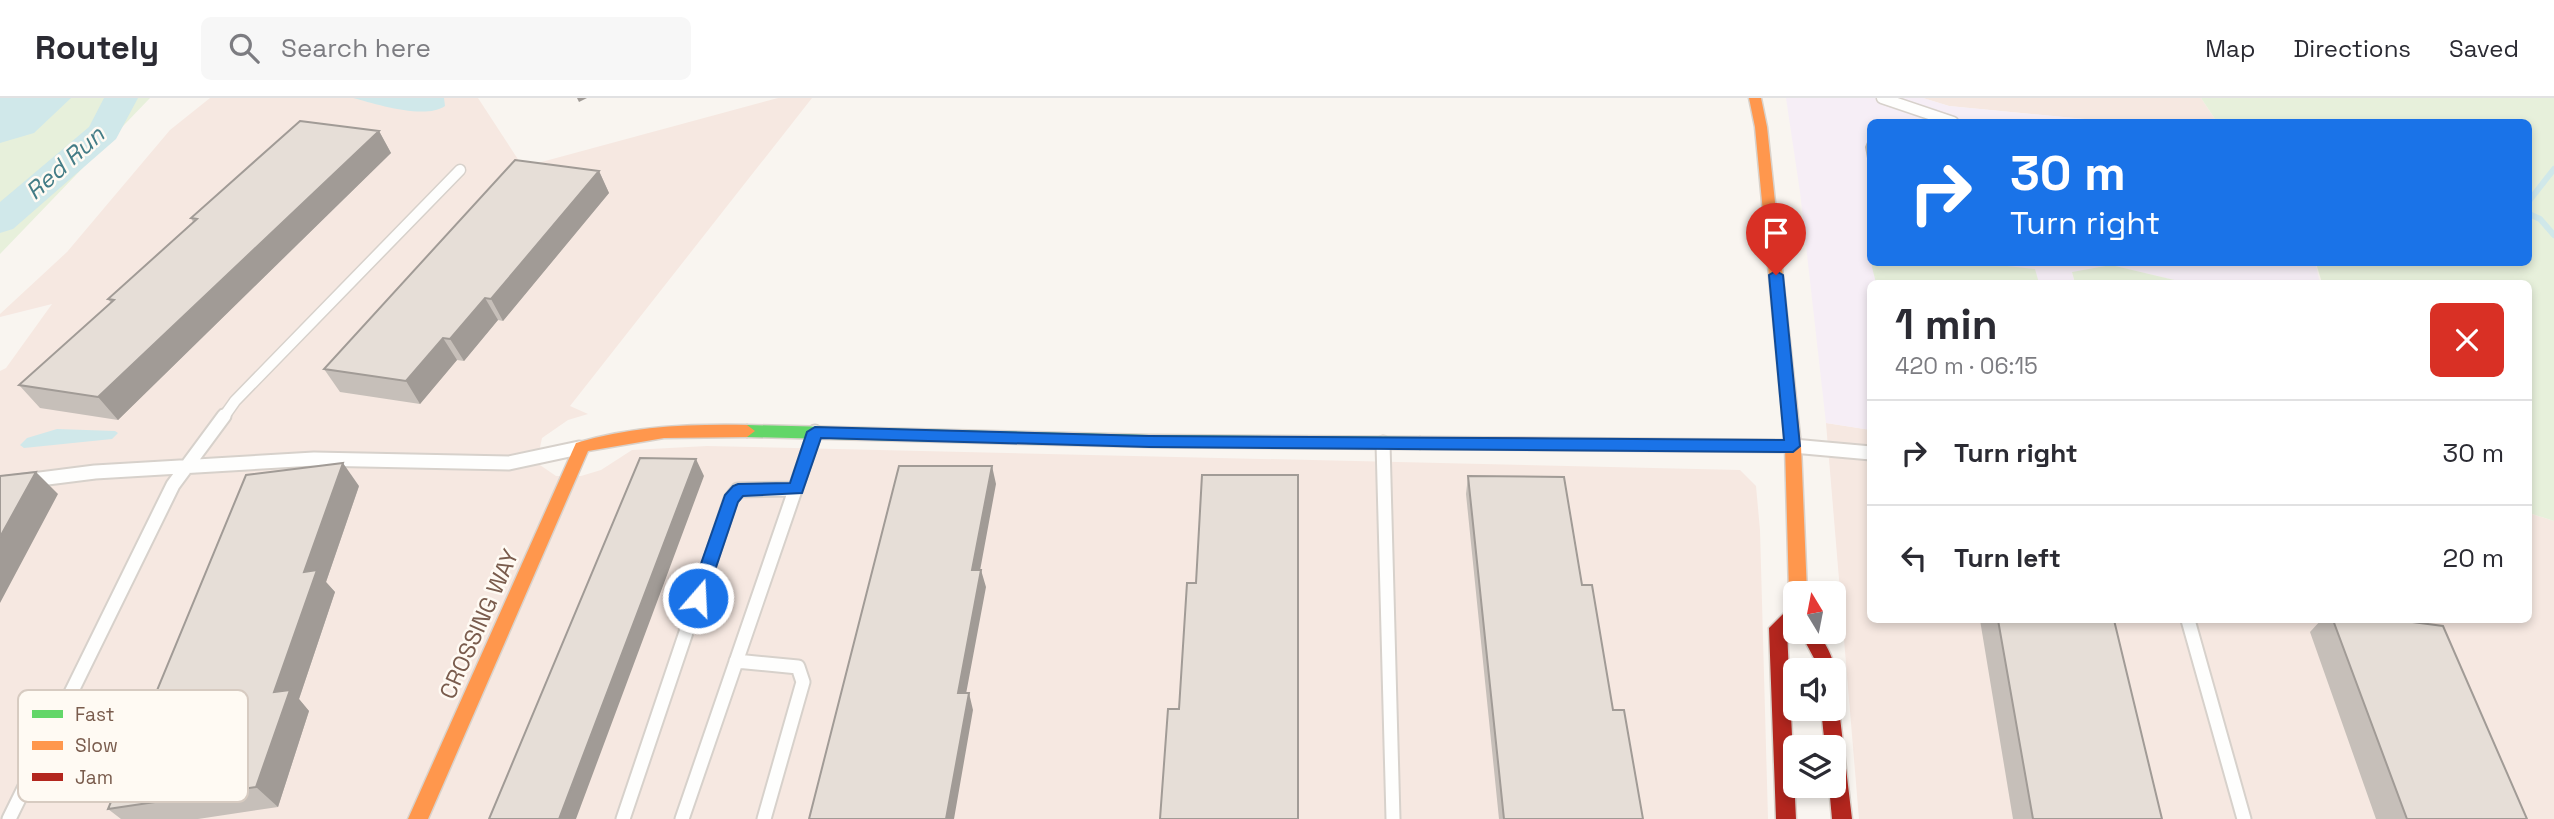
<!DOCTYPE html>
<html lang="en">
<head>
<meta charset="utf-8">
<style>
  body { margin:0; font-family:"Space Grotesk",sans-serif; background:#f7f7f7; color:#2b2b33; height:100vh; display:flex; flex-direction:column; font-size:26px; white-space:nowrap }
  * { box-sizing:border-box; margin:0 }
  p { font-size:23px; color:#7c7c81 }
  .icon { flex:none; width:38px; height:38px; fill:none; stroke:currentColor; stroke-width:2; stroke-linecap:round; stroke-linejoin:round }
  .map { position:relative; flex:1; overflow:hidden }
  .panel { position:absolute; left:1867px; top:182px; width:665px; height:343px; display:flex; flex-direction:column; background:#fff; border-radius:10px; box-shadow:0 4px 10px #0003 }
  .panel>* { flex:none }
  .banner { position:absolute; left:1867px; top:21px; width:665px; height:147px; border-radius:10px; box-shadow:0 4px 10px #0003; background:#1a73e8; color:#fff; overflow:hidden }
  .needle { width:46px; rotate:350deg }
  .controls { position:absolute; left:1783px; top:483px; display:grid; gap:14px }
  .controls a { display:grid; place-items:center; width:63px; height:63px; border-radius:10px; background:#fff; box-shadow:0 4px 10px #0003; font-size:35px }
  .pin { position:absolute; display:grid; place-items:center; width:60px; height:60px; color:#fff; margin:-72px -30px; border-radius:50% 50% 50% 0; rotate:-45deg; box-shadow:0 0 7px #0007 }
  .pin .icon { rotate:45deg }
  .me { position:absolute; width:77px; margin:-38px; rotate:19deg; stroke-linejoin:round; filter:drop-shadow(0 0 5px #0008) }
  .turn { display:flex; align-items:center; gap:24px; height:147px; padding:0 28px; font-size:32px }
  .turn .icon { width:91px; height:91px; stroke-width:2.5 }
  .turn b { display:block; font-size:49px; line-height:60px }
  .round { display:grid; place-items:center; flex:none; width:74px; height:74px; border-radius:10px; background:#f7f7f7 }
  .summary { display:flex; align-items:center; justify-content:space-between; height:119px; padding:0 28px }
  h1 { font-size:42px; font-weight:600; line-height:52px }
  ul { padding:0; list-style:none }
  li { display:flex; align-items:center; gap:21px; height:105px; padding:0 28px; border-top:2px solid #e1e1e2 }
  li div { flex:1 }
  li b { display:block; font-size:26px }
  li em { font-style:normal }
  header { display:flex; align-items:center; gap:42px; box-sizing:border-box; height:98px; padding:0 35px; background:#fff; border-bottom:2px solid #e1e1e2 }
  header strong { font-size:33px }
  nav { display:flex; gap:38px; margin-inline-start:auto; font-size:24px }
  .search { width:490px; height:63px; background:#f7f7f7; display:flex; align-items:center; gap:18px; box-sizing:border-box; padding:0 24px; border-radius:10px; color:#7c7c81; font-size:26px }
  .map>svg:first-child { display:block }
</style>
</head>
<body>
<header>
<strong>Routely</strong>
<div class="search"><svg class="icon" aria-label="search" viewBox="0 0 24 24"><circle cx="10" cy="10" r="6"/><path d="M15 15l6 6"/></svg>Search here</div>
<nav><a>Map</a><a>Directions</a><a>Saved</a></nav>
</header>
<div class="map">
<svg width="2554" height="721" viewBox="0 0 2554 721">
  <rect width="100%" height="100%" fill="#f9f5f0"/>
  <path fill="#f6e8e1" d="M210 0H478L523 69 778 0H812L570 308 588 316 568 322 542 340 539 354 540 367 556 378H581L601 372 632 352 707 348 1740 372 1756 388 1760 432 1768 721H0V273L6 270 52 206 0 219V216L67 154 170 32Z
    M1923 0H2201L2217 24H2116L1949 8Z
    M1826 325 1871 332V522H2529V415L2554 423V721H1859Z"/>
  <path fill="#f6eef6" d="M1786 0H1923L1949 8 2116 24H1871V164H2315L2320 185H2187L2111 167 2072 175 2075 185 1871 186V332L1826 325 1800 94Z"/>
  <path fill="#e7f0db" d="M0 0H150L0 156Z
    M2201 0H2554V423L2529 415V186L2322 185 2316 165 2529 164V24H2217Z
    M1980 165 2035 171 2039 185H1876L1871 165Z
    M2111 167 2187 185H2075L2072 174Z"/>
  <path fill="#d0e8ea" d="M0 0H71L34 35 0 45Z
    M353 0H444L445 8C425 22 376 6 353 0Z
    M57 331 115 333 118 335 112 341 24 350 20 347 27 340Z"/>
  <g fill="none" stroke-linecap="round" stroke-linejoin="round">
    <path stroke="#d0e8ea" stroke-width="6" d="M2529 103 2554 71
      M2529 116 2540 121 2554 137"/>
    <path fill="#d0e8ea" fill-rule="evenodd" d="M104 0H138L116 41 13 131 0 135V104L89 29Z"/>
    <g stroke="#d7d1cb" stroke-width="13">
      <path id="lane-far1" d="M1882 0 1953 24
        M223 320 235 303 460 72"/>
    </g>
    <g stroke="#d7d1cb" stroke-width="17">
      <path id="lane" d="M1383 345 1393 721
        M1793 348 1871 355
        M0 386 95 374 314 361 509 365 579 350
        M2188 522 2244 721
        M736 563 798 569 803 584 764 721
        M9 721 173 387 224 318
        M623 721 731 401 738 392 796 391
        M682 721 815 334"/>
    </g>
    <g stroke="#d9d2cb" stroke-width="3">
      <path id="fast" d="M747 327 1149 337 1420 339 1428 345 1420 351 1149 349 747 339 739 333Z"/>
    </g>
    <g stroke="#d9d2cb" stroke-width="3">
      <path id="slow" d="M1749 0H1761L1767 29 1801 348 1807 495H1796V501L1789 495 1785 348 1755 29Z
        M747 327 755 333 747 339 664 340 588 353 428 721H408L576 345C632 328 690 326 747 327Z"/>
    </g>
    <g stroke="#d9d2cb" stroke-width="3">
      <path id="jam" d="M1420 339 1793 342 1801 348 1793 354 1420 351 1412 345Z
        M1796 507V525L1787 533 1796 721H1776L1769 530 1790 509Z
        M1800 534H1818C1825 546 1835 560 1834 574L1817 572 1816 564Z
        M1834 605 1839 611 1852 721H1832L1829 688H1834V649H1825L1821 611H1834Z"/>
    </g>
    <use href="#lane-far1" stroke="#fefefd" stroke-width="10"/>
    <use href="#lane" stroke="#fefefd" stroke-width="13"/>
    <use href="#fast" fill="#63d668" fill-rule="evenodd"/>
    <use href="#slow" fill="#ff974d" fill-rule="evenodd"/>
    <use href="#jam" fill="#b3261e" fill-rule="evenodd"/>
  </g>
  <path fill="#c6bfb9" d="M379 33 391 55 118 322 40 310 19 287 111 205 108 201 193 124 191 120Z
    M1871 34V83L1865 49Z
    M599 73 609 95 503 223 498 222 464 263 457 262 420 306 340 294 324 271Z
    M1468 378 1582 487 1613 612 1643 721H1499L1466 396Z
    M359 388 326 484 335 494 299 601 309 613 278 709 198 721H121L108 711Z
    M1980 522H2114L2162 721H2013Z
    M2321 522H2397L2527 721H2376L2310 534Z"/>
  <path fill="#a19b96" d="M577 0H587L579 4Z
    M379 33 391 55 118 322 98 299Z
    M599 73 609 95 503 223 491 201Z
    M485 200 498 222 464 263 450 241Z
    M443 240 457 262 420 306 406 283Z
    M696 361 704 378 576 721H559Z
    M343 365 359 388 326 484 335 494 299 601 309 613 278 709 256 689 274 594 304 474Z
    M992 368 996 386 977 489 972 472Z
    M36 374 58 396 0 505V439Z
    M981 472 986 489 963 612 958 595Z
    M969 595 973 612 954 721H946Z"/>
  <path fill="#e6ded7" stroke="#a19b96" stroke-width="2" d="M300 23 379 33 98 299 19 287 114 202 108 201 197 121 191 120Z
    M515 62 599 73 491 201 485 200 450 241 443 240 406 283 324 271Z
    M640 360 696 361 559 721H489Z
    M343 365 304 474 317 472 274 594 290 592 256 689 108 711 246 377Z
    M899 368H992L972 472H981L958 595H969L946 721H809Z
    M36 374 0 439V378Z
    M1202 377H1298V721H1160L1168 611H1179L1187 485H1196Z
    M1468 378 1564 379 1582 487H1592L1613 612H1624L1643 721H1504Z
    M1998 522H2114L2162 721H2033Z
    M2333 522H2397L2443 528 2527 721H2407Z"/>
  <path fill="#1a73e8" stroke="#114b97" stroke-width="2" d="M1776 173 1783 177 1800 348 1793 354 1149 349 821 340 802 395 743 398 738 404 704 505H691L689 500 725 397 733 388 738 386 790 385 807 334 815 329 1149 338 1784 342 1769 177Z"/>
  <g text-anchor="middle" stroke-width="5" stroke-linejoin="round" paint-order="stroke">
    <g font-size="23" fill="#7a5c4d" stroke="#fffaf3">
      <text transform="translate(479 526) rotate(-66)" y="8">CROSSING WAY</text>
    </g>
    <g font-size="24" font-style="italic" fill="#437c86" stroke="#fffaf3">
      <text transform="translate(65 65) rotate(-42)" y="8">Red Run</text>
    </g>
  </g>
  <rect x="18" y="592" width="230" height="112" rx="10" fill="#fffaf3" stroke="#d7cbc1" stroke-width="2"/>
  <rect x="32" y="612" width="31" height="8" fill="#63d668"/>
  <rect x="32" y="643" width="31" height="9" fill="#ff974d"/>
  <rect x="32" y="675" width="31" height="8" fill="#b3261e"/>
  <g font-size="19" fill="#7a5c4d">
    <text x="75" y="623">Fast</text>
    <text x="75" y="654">Slow</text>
    <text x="75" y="686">Jam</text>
  </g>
</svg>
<div class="controls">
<a><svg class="needle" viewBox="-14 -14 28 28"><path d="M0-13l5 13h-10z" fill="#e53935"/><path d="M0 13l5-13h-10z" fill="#7c7c81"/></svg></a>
<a><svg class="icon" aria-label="sound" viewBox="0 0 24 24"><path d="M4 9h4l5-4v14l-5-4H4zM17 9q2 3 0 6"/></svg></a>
<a><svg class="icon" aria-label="layers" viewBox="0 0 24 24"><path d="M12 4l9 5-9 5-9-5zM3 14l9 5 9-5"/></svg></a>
</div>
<div class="pin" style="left:1776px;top:177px;background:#d93025"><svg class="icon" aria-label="arrive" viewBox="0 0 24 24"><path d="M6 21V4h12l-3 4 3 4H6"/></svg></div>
<svg class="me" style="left:698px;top:500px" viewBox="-20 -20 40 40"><circle r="17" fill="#1a73e8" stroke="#fff" stroke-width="3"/><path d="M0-11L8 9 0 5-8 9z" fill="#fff"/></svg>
<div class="banner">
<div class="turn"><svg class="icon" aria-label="right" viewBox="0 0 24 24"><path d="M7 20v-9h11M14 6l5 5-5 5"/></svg><div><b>30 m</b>Turn right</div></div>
</div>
<section class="panel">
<div class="summary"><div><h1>1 min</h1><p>420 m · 06:15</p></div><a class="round" style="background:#d93025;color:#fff"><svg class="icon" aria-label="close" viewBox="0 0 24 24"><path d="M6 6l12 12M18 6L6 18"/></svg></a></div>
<ul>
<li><svg class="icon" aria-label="right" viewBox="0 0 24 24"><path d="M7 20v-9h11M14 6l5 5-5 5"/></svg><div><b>Turn right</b></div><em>30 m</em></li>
<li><svg class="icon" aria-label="left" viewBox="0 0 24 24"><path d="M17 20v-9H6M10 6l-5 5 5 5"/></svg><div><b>Turn left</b></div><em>20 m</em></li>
</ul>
</section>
</div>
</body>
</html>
